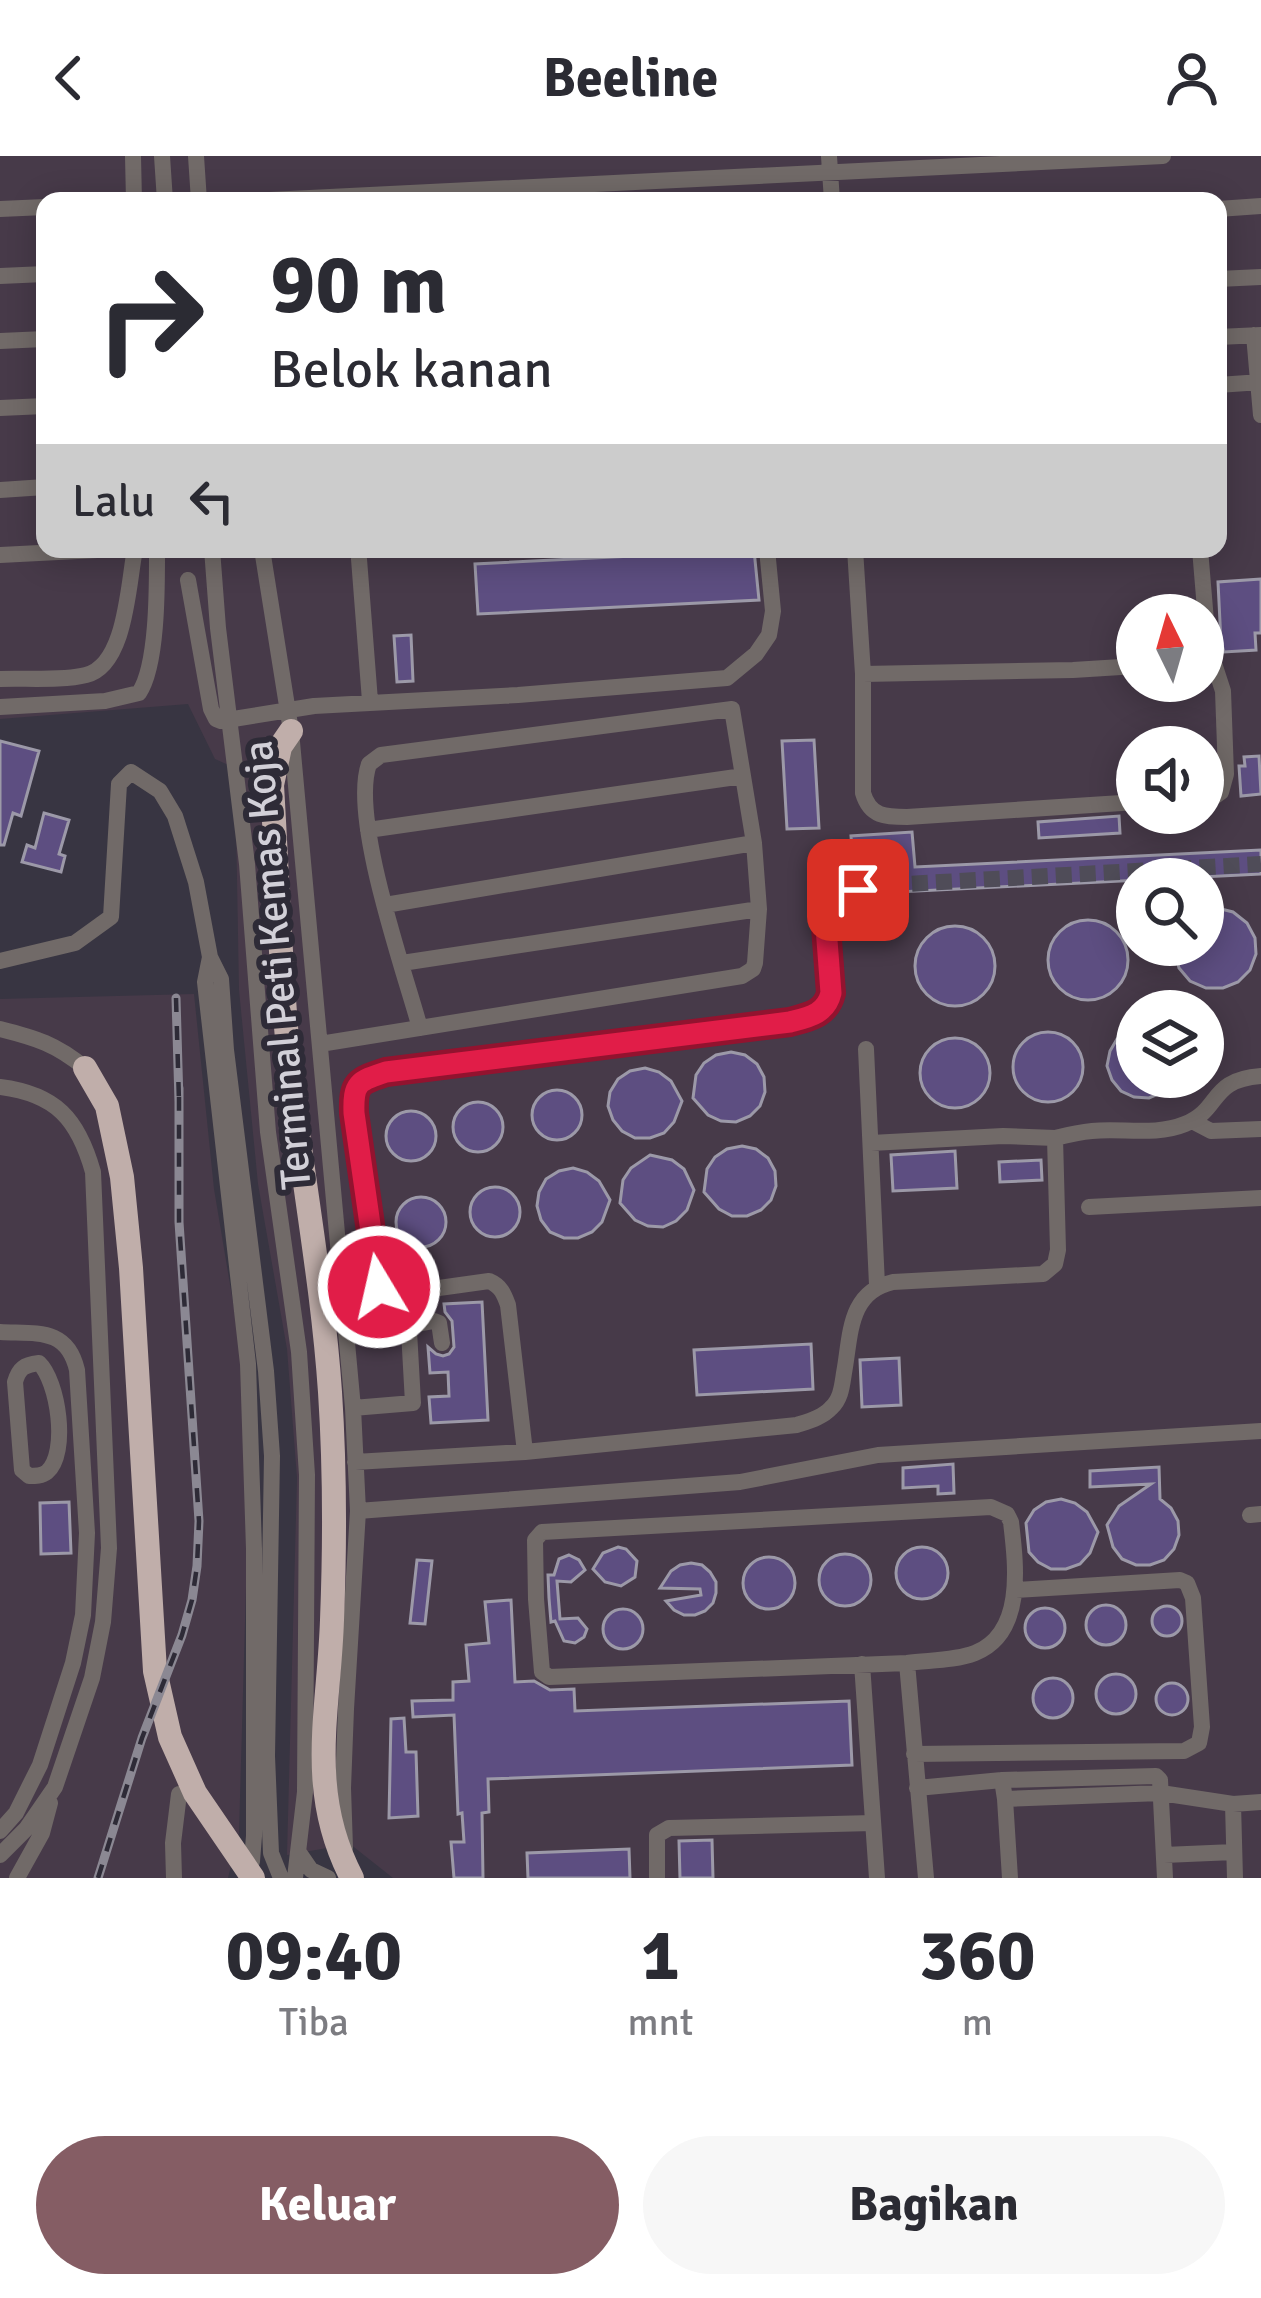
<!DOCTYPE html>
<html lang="id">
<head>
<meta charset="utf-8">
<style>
  body { margin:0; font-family:Signika,sans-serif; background:#f7f7f7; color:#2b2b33; height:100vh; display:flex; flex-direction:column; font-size:45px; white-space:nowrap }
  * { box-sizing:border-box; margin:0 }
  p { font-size:39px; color:#7c7c81 }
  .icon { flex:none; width:66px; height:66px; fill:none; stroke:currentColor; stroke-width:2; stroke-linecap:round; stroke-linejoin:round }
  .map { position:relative; height:1722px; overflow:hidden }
  .sheet { display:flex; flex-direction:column; background:#fff; flex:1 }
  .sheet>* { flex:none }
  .guide { position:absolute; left:36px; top:36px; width:1191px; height:366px; border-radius:24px; box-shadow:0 6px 30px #0003; background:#fff; color:#2b2b33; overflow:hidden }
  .needle { width:78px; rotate:355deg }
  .fabs { position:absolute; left:1116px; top:438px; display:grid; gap:24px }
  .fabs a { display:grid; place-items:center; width:108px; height:108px; border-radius:50%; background:#fff; box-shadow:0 6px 30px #0003; font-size:60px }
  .pin { position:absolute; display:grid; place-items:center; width:102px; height:102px; color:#fff; margin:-51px; border-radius:24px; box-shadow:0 6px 18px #0006 }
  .me { position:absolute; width:132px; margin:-66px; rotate:351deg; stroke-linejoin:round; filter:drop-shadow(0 0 9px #0008) }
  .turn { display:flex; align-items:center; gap:42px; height:252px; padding:0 36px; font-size:54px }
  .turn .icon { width:156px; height:156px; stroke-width:2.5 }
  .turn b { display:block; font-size:84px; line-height:102px }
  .then { display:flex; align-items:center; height:114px; padding:0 36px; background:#0003; gap:24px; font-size:45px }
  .eta { display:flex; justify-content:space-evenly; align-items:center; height:204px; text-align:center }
  .eta b { font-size:72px; font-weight:700; line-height:84px }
  .button { display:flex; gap:24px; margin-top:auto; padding:24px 36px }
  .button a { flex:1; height:138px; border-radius:72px; background:#855d64; color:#fff; font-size:48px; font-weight:700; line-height:138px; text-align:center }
  .button a+a { background:#f7f7f7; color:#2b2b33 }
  header { display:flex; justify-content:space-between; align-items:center; height:156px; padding:0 36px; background:#fff; font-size:54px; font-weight:700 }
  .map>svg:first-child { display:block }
</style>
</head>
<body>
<header><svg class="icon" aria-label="back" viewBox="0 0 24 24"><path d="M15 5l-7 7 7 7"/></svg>Beeline<svg class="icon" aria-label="person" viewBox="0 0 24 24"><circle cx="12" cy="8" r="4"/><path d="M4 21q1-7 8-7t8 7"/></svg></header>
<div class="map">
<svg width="1261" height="1722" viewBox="0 0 1261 1722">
  <rect width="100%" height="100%" fill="#383542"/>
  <path fill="#473a49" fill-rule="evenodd" d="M0 0H1261V1722H393L350 1688 287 1699 297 1322 287 1193 258 1028 239 834 235 612 215 603 188 548 0 563ZM45 45H1218V393H45ZM1137 459H1203V525H1137ZM1137 591H1203V657H1137ZM1137 723H1203V789H1137ZM1137 855H1203V921H1137Z
    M194 838 214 1033 241 1194 249 1325 239 1677 228 1722H0V843Z"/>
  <path fill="#5d4e81" stroke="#9c99a8" stroke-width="3" d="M754 394 759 444 478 458 475 408Z
    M1261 423V477H1255L1256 494 1224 496 1221 486 1218 426Z
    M411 479 413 525 397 526 394 480Z
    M814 584 819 672 787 673 782 585Z
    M0 585 39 595 21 660 13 657 4 689H0Z
    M1259 600 1261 638 1241 640 1239 610H1245L1244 601Z
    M44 657 69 664 59 698 65 700 61 716 22 706 27 689 35 692Z
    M1119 660 1120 677 1039 682 1038 666Z
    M912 676 915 711 1261 694V718L898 736 900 726 891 717 858 721 857 695H852L851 680Z
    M1217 752 1233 756 1247 767 1255 782 1256 798 1250 814 1238 826 1223 832H1206L1190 825 1179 812 1175 795 1176 789H1203V755Z
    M1048 804a40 40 0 1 1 80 0a40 40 0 1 1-80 0Z
    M915 810a40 40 0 1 1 80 0a40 40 0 1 1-80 0Z
    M1137 869V921H1177L1163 936 1149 942 1134 941 1121 935 1112 924 1107 910 1110 895 1117 883Z
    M1013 911a35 35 0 1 1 70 0a35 35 0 1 1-70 0Z
    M920 917a35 35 0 1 1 70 0a35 35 0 1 1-70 0Z
    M731 896 745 899 757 908 764 921 765 936 760 950 750 960 736 966 721 965 708 959 693 942 696 919 704 907 716 899Z
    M645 912 659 916 671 925 682 945 674 966 664 977 650 982H635L622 975 613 964 608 950 610 936 618 923 630 915Z
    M532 959a25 25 0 1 1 50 0a25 25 0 1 1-50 0Z
    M453 971a25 25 0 1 1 50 0a25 25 0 1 1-50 0Z
    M386 980a25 25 0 1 1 50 0a25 25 0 1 1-50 0Z
    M742 990 756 993 768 1002 775 1015 776 1030 771 1044 761 1054 747 1060H732L719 1053 704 1036 707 1013 715 1001 727 993Z
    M955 995 957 1032 893 1035 891 999Z
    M650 999 672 1004 684 1013 694 1034 687 1054 676 1065 663 1071 648 1070 635 1064 620 1047 623 1024 631 1012Z
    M1041 1004 1042 1024 1000 1026 999 1006Z
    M573 1012 587 1016 599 1025 610 1044 602 1066 592 1076 578 1082H564L550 1076 541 1064 537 1050 539 1036 546 1023 559 1015Z
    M470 1056a25 25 0 1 1 50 0a25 25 0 1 1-50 0Z
    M396 1066a25 25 0 1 1 50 0a25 25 0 1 1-50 0Z
    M482 1146 488 1264 431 1267 429 1241 449 1240 448 1216 430 1217 428 1191 436 1198 443 1200 449 1198 454 1191 452 1165 445 1156 444 1148Z
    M811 1188 813 1233 697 1239 694 1194Z
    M899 1202 901 1249 862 1251 860 1204Z
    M953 1308 954 1337 938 1338V1330L903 1332V1312Z
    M1159 1311 1160 1343 1171 1352 1178 1365 1179 1379 1174 1393 1164 1404 1150 1409H1136L1122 1403 1113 1391 1107 1369 1119 1350 1151 1328 1090 1331V1315Z
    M1061 1343 1075 1347 1087 1356 1098 1376 1090 1397 1080 1408 1066 1413H1051L1038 1406 1029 1396 1026 1367 1034 1354 1046 1346Z
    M69 1346 71 1397 41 1398 40 1347Z
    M896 1417a26 26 0 1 1 52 0a26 26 0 1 1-52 0Z
    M618 1391 626 1393 637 1405 635 1421 621 1430 605 1426 593 1413 603 1397Z
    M819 1424a26 26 0 1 1 52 0a26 26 0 1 1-52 0Z
    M569 1399 579 1404 585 1414 571 1426 557 1425 560 1463 578 1462 587 1473 584 1481 575 1487 564 1485 555 1465 551 1466 549 1442 548 1419H554L559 1403Z
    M743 1427a26 26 0 1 1 52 0a26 26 0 1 1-52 0Z
    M417 1404 432 1405 425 1468 410 1467Z
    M691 1407 702 1409 710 1416 716 1426V1437L713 1447 705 1455 695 1459H684L674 1454 666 1445 701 1439 700 1433 660 1432 671 1415 680 1409Z
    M511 1444 515 1526 534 1525 550 1534 574 1533 575 1555 849 1545 852 1609 488 1623 489 1656 482 1657 483 1722H454L451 1686H464L462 1657 458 1658 454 1559 413 1561 412 1545 453 1544V1526L469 1525 466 1489 489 1487 485 1446Z
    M1086 1469a20 20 0 1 1 40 0a20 20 0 1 1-40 0Z
    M1152 1465a15 15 0 1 1 30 0a15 15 0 1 1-30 0Z
    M1025 1472a20 20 0 1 1 40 0a20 20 0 1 1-40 0Z
    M603 1473a20 20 0 1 1 40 0a20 20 0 1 1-40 0Z
    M1096 1538a20 20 0 1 1 40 0a20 20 0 1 1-40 0Z
    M1033 1542a20 20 0 1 1 40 0a20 20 0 1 1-40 0Z
    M1156 1543a16 16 0 1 1 32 0a16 16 0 1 1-32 0Z
    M404 1562 406 1596H416L418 1660 389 1662 391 1563Z
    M712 1684 713 1722H680L679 1685Z
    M629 1693 630 1722H528L527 1697Z"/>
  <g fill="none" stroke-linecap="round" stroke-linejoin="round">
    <path stroke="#4f4c58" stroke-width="16" stroke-dasharray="16 8" stroke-linecap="butt" d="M888 729 1261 708"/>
    <path stroke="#716a68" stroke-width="16" d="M133 0 134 45
      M162 0 165 45
      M196 0 199 45
      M829 0 832 45
      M248 45 1163 0
      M0 53 45 51
      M1218 53 1261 50
      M0 120 45 118
      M1218 123 1261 121
      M1254 179 1261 259
      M1218 181 1261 179
      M0 185 45 183
      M1218 229 1261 226
      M0 252 45 250
      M0 334 45 331
      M212 393 218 472 247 708 268 976 299 1196 307 1319 305 1636 295 1722
      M262 393 291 575 353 1252 358 1355 346 1553 343 1632 345 1692
      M855 393 863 518V637C870 661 886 661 907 661L1137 646
      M1200 393 1208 489 1223 535 1226 618 1221 636 1214 641 1203 642
      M0 399 117 393
      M359 403 370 545
      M188 424 211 553 216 563 221 565 314 550 518 539 727 522 756 498 769 479 773 455 767 393
      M863 518 1073 514 1137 510
      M0 523C24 522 64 525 86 519 126 509 128 429 135 393
      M0 551 105 545 139 537C158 509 157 428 157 393
      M368 674 743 620
      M385 749 754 687
      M210 801 205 826 248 1208 254 1393V1680L252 1705 247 1721
      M0 805 75 787 111 761 119 628 131 616 160 635 175 660 196 726 210 801 221 823 226 894 266 1215 272 1300 267 1600 271 1697 281 1722
      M402 807 759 753
      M0 873C36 882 56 888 85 912
      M320 888 742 820 753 813 755 807 759 753 754 687 732 553 381 599 369 608C350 661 404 814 420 872
      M866 893 877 1129
      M0 931C56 938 78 963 93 1016L109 1392 103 1466 92 1522 55 1631 26 1673 0 1699
      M1192 965 1211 975 1261 973
      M871 987 1003 980 1055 982
      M1089 1051 1261 1042
      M0 1176C36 1178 67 1171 77 1214L87 1377 83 1459 73 1507 40 1609 16 1657 0 1675
      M39 1207C58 1225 69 1297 47 1316 42 1320 35 1320 29 1320L22 1314 15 1226C19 1212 24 1209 39 1207Z
      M353 1252 413 1247 409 1175 412 1169 434 1165 439 1167 442 1187
      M525 1296 508 1149C504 1138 501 1130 489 1125L396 1138 384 1136 379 1131 354 957 356 930 364 923 386 916 790 865C809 861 826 858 831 837L825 758C838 734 864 733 888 729
      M355 1306 525 1296 797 1269C809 1265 823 1261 831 1252 841 1243 842 1230 844 1217 851 1179 848 1136 893 1126L1043 1118 1055 1108 1058 1094 1055 982C1067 979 1080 976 1092 975 1122 972 1156 980 1185 968 1222 953 1208 924 1261 920
      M991 1351 1007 1358 1011 1366C1016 1409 1025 1477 975 1497 954 1505 929 1504 907 1507L549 1521 542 1516 536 1443 535 1384 542 1376Z
      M358 1355 740 1326 878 1299 1261 1275
      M1250 1359 1261 1358
      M907 1507 926 1722
      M862 1508 877 1722
      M914 1598 1184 1595 1199 1587 1202 1571 1193 1442 1187 1427 1180 1424 1015 1434
      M1002 1624 1005 1643 1161 1637 1233 1648 1261 1646
      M917 1632 1002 1624 1156 1620 1160 1624 1165 1722
      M1005 1643 1010 1722
      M1233 1648 1235 1722
      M300 1698 311 1714 328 1722
      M1164 1699 1234 1696
      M17 1722 42 1677 50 1647
      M174 1722 173 1687 179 1638
      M657 1722V1679L669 1672 873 1667"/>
    <path stroke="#c0aeaa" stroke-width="24" d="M291 575 280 591 272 629C277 714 280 799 287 883 298 1001 322 1118 330 1236 335 1312 335 1388 332 1464 329 1556 306 1635 352 1722
      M85 912 107 950 122 1021 131 1112 155 1515 170 1581 195 1637 253 1722"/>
    <g stroke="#8b8893" stroke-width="9">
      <path id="rail" d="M176 842 179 946
        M98 1722 142 1582 182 1479 192 1444 197 1410 199 1365 179 1066V932"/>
    </g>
    <use href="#rail" stroke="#2e2b37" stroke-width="4.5" stroke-dasharray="14" stroke-linecap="butt"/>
  </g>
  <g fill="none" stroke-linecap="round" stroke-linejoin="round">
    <g stroke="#92132f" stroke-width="30">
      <path id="route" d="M379 1131 354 957C353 927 358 925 386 916L790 866C809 861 826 858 831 837L825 758C833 744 843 740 858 734"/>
    </g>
    <use href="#route" stroke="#e11d48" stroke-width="21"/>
  </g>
  <g text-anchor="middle" stroke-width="12" stroke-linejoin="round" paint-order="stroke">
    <g font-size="42" fill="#d2d0d8" stroke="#2e2b37">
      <text transform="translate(276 809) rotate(-95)" y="15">Terminal Peti Kemas Koja</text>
    </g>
  </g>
</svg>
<div class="fabs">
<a><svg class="needle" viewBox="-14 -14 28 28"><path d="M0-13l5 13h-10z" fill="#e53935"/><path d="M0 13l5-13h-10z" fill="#7c7c81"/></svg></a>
<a><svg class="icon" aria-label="sound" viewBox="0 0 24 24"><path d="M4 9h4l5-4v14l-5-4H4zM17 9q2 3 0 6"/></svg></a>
<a><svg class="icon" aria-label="search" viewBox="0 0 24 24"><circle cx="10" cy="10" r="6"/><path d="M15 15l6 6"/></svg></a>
<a><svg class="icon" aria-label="layers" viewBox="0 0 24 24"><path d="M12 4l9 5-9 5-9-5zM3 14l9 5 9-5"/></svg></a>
</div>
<div class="pin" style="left:858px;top:734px;background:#d93025"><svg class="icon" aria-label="arrive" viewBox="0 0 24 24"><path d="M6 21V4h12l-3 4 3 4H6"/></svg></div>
<svg class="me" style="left:379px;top:1131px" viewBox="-20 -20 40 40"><circle r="17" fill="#e11d48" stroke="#fff" stroke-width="3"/><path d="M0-11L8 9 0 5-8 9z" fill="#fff"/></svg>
<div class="guide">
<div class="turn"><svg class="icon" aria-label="right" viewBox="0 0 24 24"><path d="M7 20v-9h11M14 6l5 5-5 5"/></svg><div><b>90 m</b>Belok kanan</div></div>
<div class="then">Lalu<svg class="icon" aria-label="left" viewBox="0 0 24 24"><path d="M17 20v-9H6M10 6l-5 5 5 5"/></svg></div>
</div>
</div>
<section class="sheet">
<div class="eta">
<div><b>09:40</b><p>Tiba</p></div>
<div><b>1</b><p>mnt</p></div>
<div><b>360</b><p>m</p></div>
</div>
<div class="button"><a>Keluar</a><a>Bagikan</a></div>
</section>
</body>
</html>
